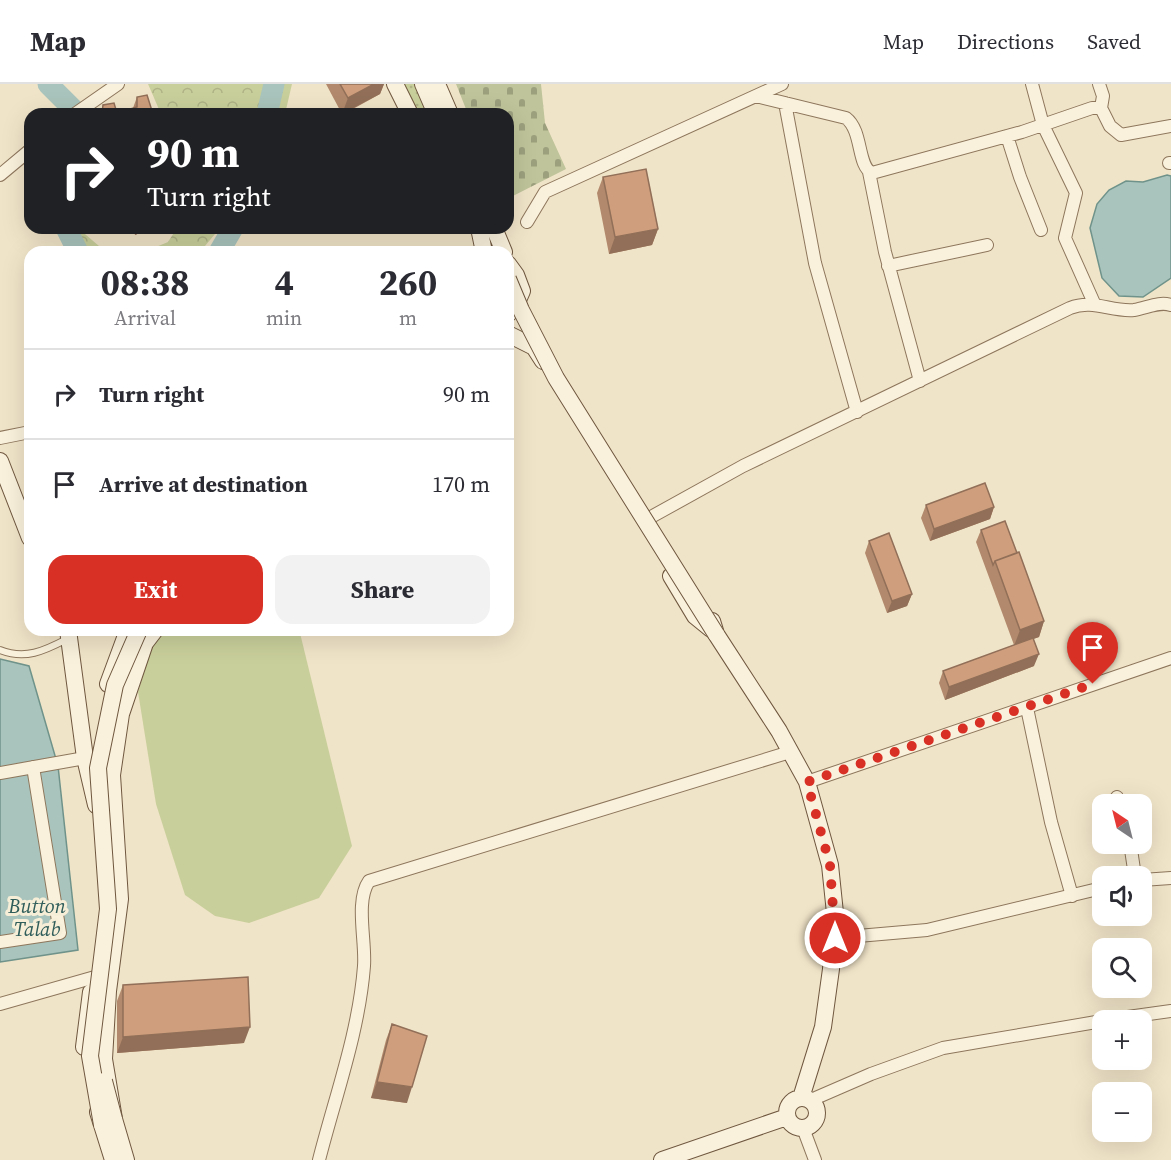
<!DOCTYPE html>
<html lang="en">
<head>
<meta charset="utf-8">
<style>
  body { margin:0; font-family:"Source Serif 4",serif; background:#f2f2f3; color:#2b2b33; height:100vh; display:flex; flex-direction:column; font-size:22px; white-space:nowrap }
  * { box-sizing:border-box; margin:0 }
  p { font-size:20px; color:#7c7c81 }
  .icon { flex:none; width:33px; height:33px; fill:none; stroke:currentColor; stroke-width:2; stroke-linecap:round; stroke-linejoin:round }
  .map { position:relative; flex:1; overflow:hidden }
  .panel { position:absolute; left:24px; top:162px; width:490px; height:390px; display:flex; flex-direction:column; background:#fff; border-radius:18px; box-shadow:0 6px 24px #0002 }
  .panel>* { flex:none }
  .top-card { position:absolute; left:24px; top:24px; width:490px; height:126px; border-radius:18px; box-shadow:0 6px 24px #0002; background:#202124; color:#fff; overflow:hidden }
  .needle { width:39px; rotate:325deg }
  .controls { position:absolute; left:1092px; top:710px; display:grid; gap:12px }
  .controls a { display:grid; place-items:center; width:60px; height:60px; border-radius:12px; background:#fff; box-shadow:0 6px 24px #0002; font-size:30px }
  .pin { position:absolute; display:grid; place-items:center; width:51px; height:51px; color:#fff; margin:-62px -26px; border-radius:50% 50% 50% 0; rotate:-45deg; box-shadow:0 0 6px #0007 }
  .pin .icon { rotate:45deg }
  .me { position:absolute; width:66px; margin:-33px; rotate:0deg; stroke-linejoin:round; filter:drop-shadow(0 0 4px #0008) }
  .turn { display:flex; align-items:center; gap:21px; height:126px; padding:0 24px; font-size:27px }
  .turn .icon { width:78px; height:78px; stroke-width:2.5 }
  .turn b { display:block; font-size:42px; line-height:51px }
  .eta { display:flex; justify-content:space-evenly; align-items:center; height:102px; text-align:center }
  .eta b { font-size:36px; font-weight:700; line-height:42px }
  .button { display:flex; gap:12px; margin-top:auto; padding:12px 24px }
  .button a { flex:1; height:69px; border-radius:18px; background:#d93025; color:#fff; font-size:24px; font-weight:700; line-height:69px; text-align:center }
  .button a+a { background:#f2f2f3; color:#2b2b33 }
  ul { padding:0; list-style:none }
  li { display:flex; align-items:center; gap:18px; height:90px; padding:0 24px; border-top:2px solid #e1e1e2 }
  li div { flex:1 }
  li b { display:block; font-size:22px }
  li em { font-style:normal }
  header { display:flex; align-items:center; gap:36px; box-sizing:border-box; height:84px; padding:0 30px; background:#fff; border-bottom:2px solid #e1e1e2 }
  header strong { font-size:28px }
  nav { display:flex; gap:33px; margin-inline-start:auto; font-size:21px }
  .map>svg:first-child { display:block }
</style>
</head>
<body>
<header>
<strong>Map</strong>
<nav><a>Map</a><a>Directions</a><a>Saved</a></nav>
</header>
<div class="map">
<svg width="1171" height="1076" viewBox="0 0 1171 1076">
  <defs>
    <pattern id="green-dots" width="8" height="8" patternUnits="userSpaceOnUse" patternTransform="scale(1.5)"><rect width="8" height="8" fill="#c9cf9b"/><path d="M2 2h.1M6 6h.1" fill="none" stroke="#aeb285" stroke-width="1.8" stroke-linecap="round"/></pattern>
    <pattern id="forest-crowns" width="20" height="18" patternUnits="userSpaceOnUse" patternTransform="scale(1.5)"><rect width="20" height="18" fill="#c9cf9b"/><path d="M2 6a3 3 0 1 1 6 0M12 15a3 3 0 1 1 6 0" fill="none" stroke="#aeb285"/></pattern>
    <pattern id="cemetery-stones" width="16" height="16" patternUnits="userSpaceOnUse" patternTransform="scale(1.5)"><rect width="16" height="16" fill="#bfc49a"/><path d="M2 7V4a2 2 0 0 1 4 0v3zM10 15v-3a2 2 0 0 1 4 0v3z" fill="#9ca07d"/></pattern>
  </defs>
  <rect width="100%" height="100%" fill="#f0e4c8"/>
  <path fill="url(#green-dots)" d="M403 0H414L427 30H418Z"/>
  <path fill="url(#forest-crowns)" d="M148 0H292L285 30H161Z
    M68 144H78L106 168H82L70 151Z
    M177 144H220L200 168H144L168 158Z"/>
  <path fill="url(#cemetery-stones)" d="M456 0H541L545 39 566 85 509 114 508 30H468Z"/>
  <path fill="#c9cf9b" d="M169 546H296L300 549 352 762 319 814 249 839 215 832 185 811 156 720 138 608 153 559Z"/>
  <path fill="#a9c4bc" stroke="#6f938a" stroke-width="1.5" d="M1167 91 1171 92V194L1143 213 1119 212 1102 194 1090 144 1097 120 1109 106 1126 97 1143 98Z
    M0 575 29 582 58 682 78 866 0 878Z"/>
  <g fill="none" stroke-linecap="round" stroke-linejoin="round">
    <path stroke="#a9c4bc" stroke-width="21" d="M48 0 78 30
      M267 30 274 0
      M66 144 78 168
      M219 168 233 144"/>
    <g stroke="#8d765c" stroke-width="8">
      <path id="lane" d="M0 566C25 576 44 567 67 555"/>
    </g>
    <g stroke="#8d765c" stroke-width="14">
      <path id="street" d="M1032 0 1043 41 1076 109 1065 154 1094 219
        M1099 0 1103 12 1101 24
        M756 12 846 34C863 47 857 82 872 89L1022 48 1092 24H1101L1110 42 1121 51 1171 42
        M785 19 815 179 857 328
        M75 30 118 0
        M1007 52 1020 93 1041 146
        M1169 79H1171
        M869 88 885 168 920 297
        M0 91 30 66
        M527 138 545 108 782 0
        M888 182 987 161
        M0 354 30 348
        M651 433 743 382 1070 224C1093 215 1111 228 1134 226 1147 224 1159 217 1171 221
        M1027 624 1051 738 1072 812
        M0 689 85 674
        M807 698 1171 574
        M1117 713 1119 720
        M1130 759 1135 792
        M1142 796 1171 794
        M835 854 927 846 1102 804
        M0 858 60 849 33 683
        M0 920 95 893 106 894
        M1106 936 1171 927
        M811 1016 871 990 943 964 1102 937
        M803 1044 815 1076
        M319 1076C335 1013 359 948 364 882 366 857 355 817 369 797L790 668"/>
    </g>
    <g stroke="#6f573f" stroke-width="18">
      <path id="secondary" d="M395 0 410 30
        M423 0 436 30
        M437 0 450 30
        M479 144 484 168
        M494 144 504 168
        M508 180 516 191 522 207 515 223 508 230
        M508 250 534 263 543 277
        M0 377 30 454
        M671 492 695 532 711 545
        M712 537 716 550 779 647 807 698 830 781 835 829 831 885 823 943 801 1014
        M68 546 85 674 96 721
        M108 600 125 554 131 546
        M84 963 91 908
        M787 1029a15 15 0 1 1 30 0a15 15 0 1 1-30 0Z
        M98 1028 113 1076
        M126 1076 114 1035 104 975 108 907 120 815 112 691 121 630 145 559 155 546
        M662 1076 787 1033"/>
    </g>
    <use href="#lane" stroke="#faf1dc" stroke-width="6"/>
    <use href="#street" stroke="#faf1dc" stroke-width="12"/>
    <use href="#secondary" stroke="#faf1dc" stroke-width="16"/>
    <g stroke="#6f573f" stroke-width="18" stroke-linecap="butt">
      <path id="secondary-bridge" d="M508 195 521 226 556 294 716 550
        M104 997 114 1035
        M102 1041 90 972 108 825 98 684 115 601 139 546"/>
    </g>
    <use href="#secondary-bridge" stroke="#faf1dc" stroke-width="16"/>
  </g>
  <path fill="#b2896c" d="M326 0H384L380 10 344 30H342Z
    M137 13 153 30H100L103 21 117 29 133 24Z
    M603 93 658 145 652 161 609 170 597 109Z
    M133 144H151L135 151Z
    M926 421 994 423 990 435 930 457 921 434Z
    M981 446 1017 469 1044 537 1039 553 1033 555 1034 582 945 616 939 599 943 587 1014 561 976 458Z
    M869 457 912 510 907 522 887 529 865 469Z
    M123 901 244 959 117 969V917Z
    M392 940 407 1019 371 1014 386 956Z"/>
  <path fill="#916f58" d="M374 0H384L380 10 342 30 348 14Z
    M137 144H151L135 151Z
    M658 145 652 161 609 170 615 153Z
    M994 423 990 435 930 457 934 445Z
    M912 510 907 522 887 529 892 517Z
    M1044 537 1039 553 1014 562 1020 546Z
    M1039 570 1034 582 945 616 949 603Z
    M250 943 244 959 117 969 123 953Z
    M377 998 412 1003 407 1019 371 1014Z"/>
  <path fill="#cf9f7d" stroke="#916f58" stroke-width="1.5" d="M340 0H374L348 14Z
    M147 11 153 30H102L103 21 114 19 117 29 137 23V13Z
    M646 85 658 145 615 153 603 93Z
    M985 399 994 423 934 445 926 421Z
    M1005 437 1017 469 995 477 993 481 981 446Z
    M889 449 912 510 892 517 869 457Z
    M1019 468 1044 537 1020 546 995 477Z
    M1033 554 1039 570 949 603 943 587Z
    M248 893 250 943 123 953V901Z
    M392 940 427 952 412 1003 377 998Z"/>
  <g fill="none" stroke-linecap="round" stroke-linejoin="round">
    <path stroke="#d93025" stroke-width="10" stroke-dasharray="0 18" d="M835 854 830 781 807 698 1093 600"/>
  </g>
  <g text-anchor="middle" stroke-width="6" stroke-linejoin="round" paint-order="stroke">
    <g font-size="20" font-style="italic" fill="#2f5d5a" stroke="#f7eed8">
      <text x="37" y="829">Button<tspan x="37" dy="23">Talab</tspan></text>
    </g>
  </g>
</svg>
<div class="controls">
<a><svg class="needle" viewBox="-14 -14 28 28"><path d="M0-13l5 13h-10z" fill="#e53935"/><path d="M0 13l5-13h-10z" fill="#7c7c81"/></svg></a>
<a><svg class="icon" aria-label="sound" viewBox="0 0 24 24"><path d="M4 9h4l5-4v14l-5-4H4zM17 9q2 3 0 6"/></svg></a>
<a><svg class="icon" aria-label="search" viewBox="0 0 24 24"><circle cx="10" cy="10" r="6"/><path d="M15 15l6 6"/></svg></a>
<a>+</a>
<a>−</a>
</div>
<div class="pin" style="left:1093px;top:600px;background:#d93025"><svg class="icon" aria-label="arrive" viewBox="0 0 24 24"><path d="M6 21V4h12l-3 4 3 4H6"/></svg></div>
<svg class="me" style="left:835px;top:854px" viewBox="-20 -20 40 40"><circle r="17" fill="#d93025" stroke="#fff" stroke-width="3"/><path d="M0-11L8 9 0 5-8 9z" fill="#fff"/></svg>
<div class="top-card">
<div class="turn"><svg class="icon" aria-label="right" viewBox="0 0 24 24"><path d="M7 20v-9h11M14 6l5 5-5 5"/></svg><div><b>90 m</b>Turn right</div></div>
</div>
<section class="panel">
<div class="eta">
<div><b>08:38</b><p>Arrival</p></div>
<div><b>4</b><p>min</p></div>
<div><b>260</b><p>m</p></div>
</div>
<ul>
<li><svg class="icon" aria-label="right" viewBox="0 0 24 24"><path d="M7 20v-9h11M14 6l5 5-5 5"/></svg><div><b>Turn right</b></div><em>90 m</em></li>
<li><svg class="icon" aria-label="arrive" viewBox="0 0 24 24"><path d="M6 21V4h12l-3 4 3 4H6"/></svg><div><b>Arrive at destination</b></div><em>170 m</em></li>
</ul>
<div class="button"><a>Exit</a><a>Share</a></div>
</section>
</div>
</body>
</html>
